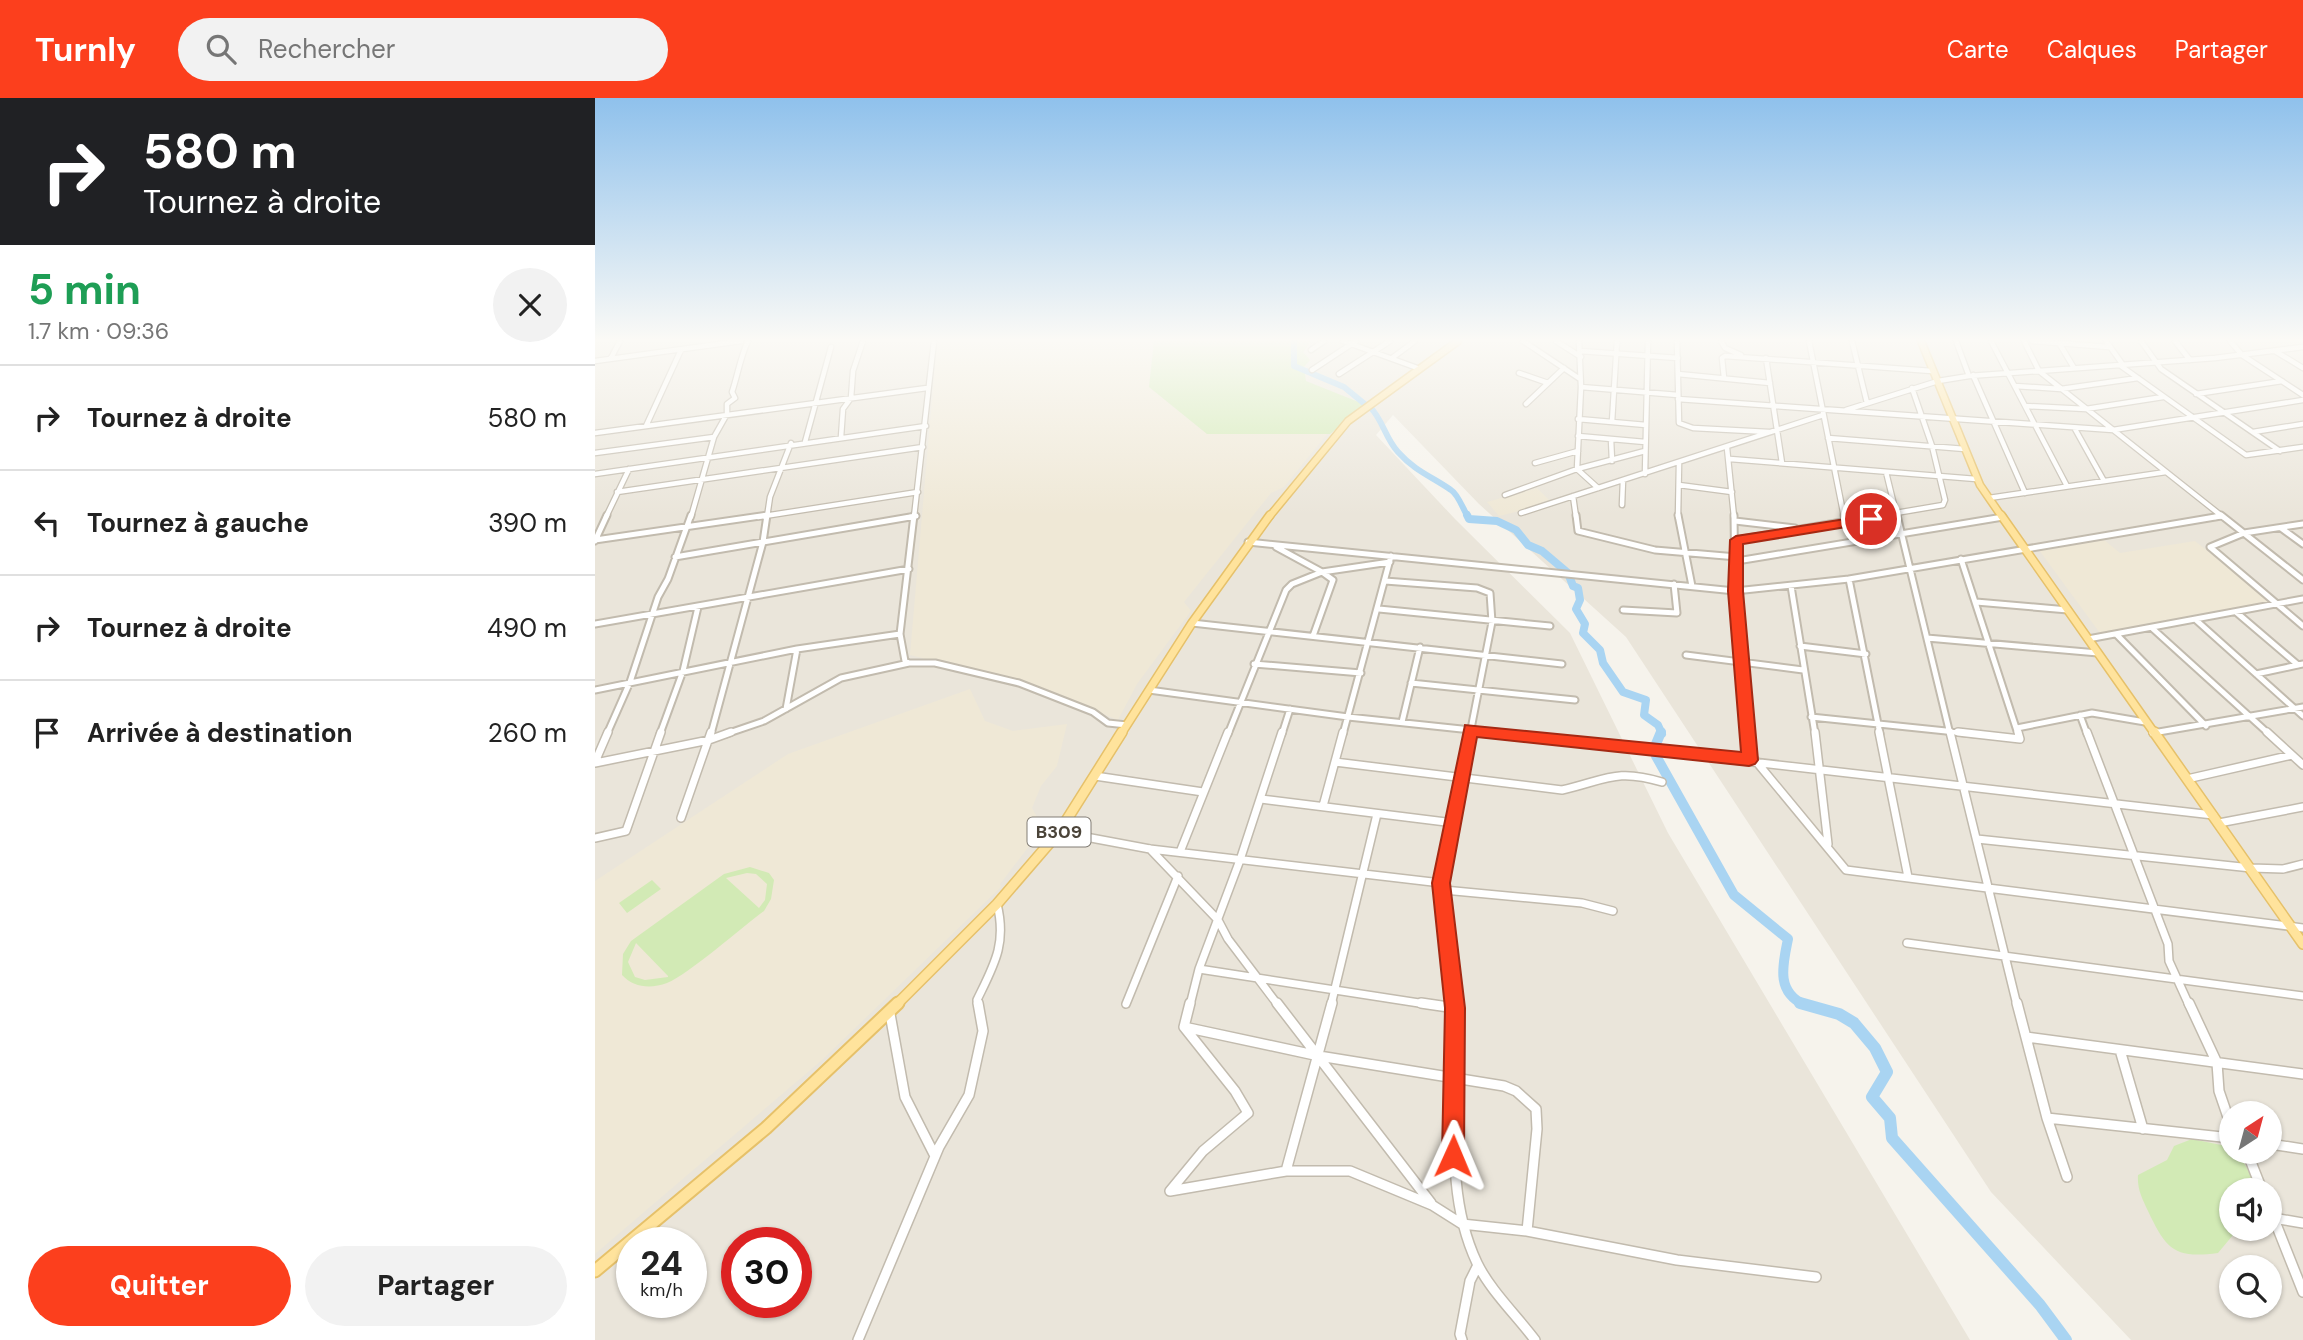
<!DOCTYPE html>
<html lang="fr">
<head>
<meta charset="utf-8">
<style>
  body { margin:0; font-family:"DM Sans",sans-serif; background:#f2f2f2; color:#222; height:100vh; display:flex; flex-direction:column; font-size:26px; white-space:nowrap }
  * { box-sizing:border-box; margin:0 }
  p { font-size:23px; color:#767676 }
  .icon { flex:none; width:38px; height:38px; fill:none; stroke:currentColor; stroke-width:2; stroke-linecap:round; stroke-linejoin:round }
  .map { position:relative; flex:1; overflow:hidden }
  .drawer { display:flex; flex-direction:column; background:#fff; width:595px }
  .drawer>* { flex:none }
  .top-card { background:#202124; color:#fff; overflow:hidden }
  .needle { width:46px; rotate:36deg }
  .fabs { position:absolute; left:1624px; top:1003px; display:grid; gap:14px }
  .fabs a { display:grid; place-items:center; width:63px; height:63px; border-radius:50%; background:#fff; box-shadow:0 2px 5px #0004; font-size:35px }
  .speed { position:absolute; left:21px; top:1129px; display:flex; gap:14px; font-size:35px; font-weight:700; text-align:center }
  .speed>* { display:grid; place-content:center; width:91px; height:91px; border-radius:50%; background:#fff; box-shadow:0 2px 5px #0004; line-height:1 }
  .speed small { font-size:18px; font-weight:400 }
  .speed .limit { border:10px solid #d22; background:#fff; color:#111 }
  .pin { position:absolute; display:grid; place-items:center; width:60px; height:60px; color:#fff; margin:-30px; border:4px solid #fff; border-radius:50%; box-shadow:0 2px 7px #0007 }
  .me { position:absolute; width:77px; margin:-38px; rotate:1deg; stroke-linejoin:round; filter:drop-shadow(0 0 5px #0008) }
  .turn { display:flex; align-items:center; gap:24px; height:147px; padding:0 28px; font-size:32px }
  .turn .icon { width:91px; height:91px; stroke-width:2.5 }
  .turn b { display:block; font-size:49px; line-height:60px }
  .round { display:grid; place-items:center; flex:none; width:74px; height:74px; border-radius:37px; background:#f2f2f2 }
  .headline { display:flex; align-items:center; justify-content:space-between; height:119px; padding:0 28px }
  h1 { font-size:42px; font-weight:700; line-height:52px; color:#1e9e55 }
  .cta { display:flex; gap:14px; margin-top:auto; padding:14px 28px }
  .cta a { flex:1; height:80px; border-radius:42px; background:#fc3f1d; color:#fff; font-size:28px; font-weight:700; line-height:80px; text-align:center }
  .cta a+a { background:#f2f2f2; color:#222 }
  ul { padding:0; list-style:none }
  li { display:flex; align-items:center; gap:21px; height:105px; padding:0 28px; border-top:2px solid #e0e0e0 }
  li div { flex:1 }
  li b { display:block; font-size:26px }
  li em { font-style:normal }
  header { display:flex; align-items:center; gap:42px; box-sizing:border-box; height:98px; padding:0 35px; background:#fc3f1d; color:#fff }
  header strong { font-size:33px }
  nav { display:flex; gap:38px; margin-inline-start:auto; font-size:24px }
  .search { width:490px; height:63px; background:#f2f2f2; display:flex; align-items:center; gap:18px; box-sizing:border-box; padding:0 24px; border-radius:38px; color:#767676; font-size:26px }
  main { display:flex; flex:1; min-height:0 }
  .map>svg:first-child { display:block }
</style>
</head>
<body>
<header>
<strong>Turnly</strong>
<div class="search"><svg class="icon" aria-label="search" viewBox="0 0 24 24"><circle cx="10" cy="10" r="6"/><path d="M15 15l6 6"/></svg>Rechercher</div>
<nav><a>Carte</a><a>Calques</a><a>Partager</a></nav>
</header>
<main>
<section class="drawer">
<div class="top-card">
<div class="turn"><svg class="icon" aria-label="right" viewBox="0 0 24 24"><path d="M7 20v-9h11M14 6l5 5-5 5"/></svg><div><b>580 m</b>Tournez à droite</div></div>
</div>
<div class="headline"><div><h1>5 min</h1><p>1.7 km · 09:36</p></div><a class="round"><svg class="icon" aria-label="close" viewBox="0 0 24 24"><path d="M6 6l12 12M18 6L6 18"/></svg></a></div>
<ul>
<li><svg class="icon" aria-label="right" viewBox="0 0 24 24"><path d="M7 20v-9h11M14 6l5 5-5 5"/></svg><div><b>Tournez à droite</b></div><em>580 m</em></li>
<li><svg class="icon" aria-label="left" viewBox="0 0 24 24"><path d="M17 20v-9H6M10 6l-5 5 5 5"/></svg><div><b>Tournez à gauche</b></div><em>390 m</em></li>
<li><svg class="icon" aria-label="right" viewBox="0 0 24 24"><path d="M7 20v-9h11M14 6l5 5-5 5"/></svg><div><b>Tournez à droite</b></div><em>490 m</em></li>
<li><svg class="icon" aria-label="arrive" viewBox="0 0 24 24"><path d="M6 21V4h12l-3 4 3 4H6"/></svg><div><b>Arrivée à destination</b></div><em>260 m</em></li>
</ul>
<div class="cta"><a>Quitter</a><a>Partager</a></div>
</section>
<div class="map">
<svg width="1708" height="1242" viewBox="0 0 1708 1242">
  <rect width="100%" height="100%" fill="#f6f3ec"/>
  <path fill="#eae5da" fill-rule="evenodd" d="M0 243H1708V1242H1536L1396 1094 1031 539 884 406 798 317 781 337 860 421 975 535 1073 735 1375 1242H0ZM1636 1015H1675V1054H1636ZM1636 1092H1675V1130H1636ZM37 1144H96V1204H37ZM142 1144H201V1204H142ZM1636 1169H1675V1208H1636Z"/>
  <path fill="#efe8d6" d="M342 243H558L554 289 612 336H732L689 389 676 395 589 504 596 513 542 586 523 622 434 586 315 557Z
    M942 390 957 405 904 418 892 404Z
    M1508 441 1525 455 1600 443 1675 504 1505 535 1444 452Z
    M375 591 390 623 418 633 472 626 462 668 446 688 437 710 448 730 405 786 406 789 227 962 0 1156V783L193 656Z"/>
  <path fill="#d2eab5" fill-rule="evenodd" d="M559 243H716L708 254 715 262 709 269 711 283 771 307 735 336H612L554 289Z
    M155 769 174 775 179 782 176 801 169 813C147 829 94 876 72 885 56 891 39 890 27 877L28 856 36 843 129 776ZM152 775 161 776 172 786 170 802 164 810 131 780ZM41 845 73 878V879L50 882 40 879 33 864Z
    M57 782 66 791 32 815 24 805Z
    M1597 1041 1636 1049V1054H1643L1664 1092H1636V1130L1643 1131 1623 1155C1579 1161 1571 1151 1553 1113 1547 1100 1542 1091 1543 1077L1572 1062 1579 1048Z"/>
  <g fill="none" stroke-linecap="round" stroke-linejoin="round">
    <path stroke="#a9d4f2" stroke-width="6" d="M699 243V268L749 289 771 307
      M775 309C788 322 790 340 803 354 821 374 836 378 856 392 863 396 868 411 873 419"/>
    <path stroke="#a9d4f2" stroke-width="8" d="M872 417 874 421 902 423 921 432 933 447 947 453 973 475 978 488 983 490 985 502 981 511 990 526 988 535 1005 552 1008 565 1028 594 1051 602 1049 617 1063 627 1067 636"/>
    <path stroke="#a9d4f2" stroke-width="10" d="M1061 646 1066 634
      M1061 658 1139 797 1193 841C1188 866 1180 894 1210 907"/>
    <path stroke="#a9d4f2" stroke-width="12" d="M1205 905 1244 916 1259 925 1280 950 1292 974 1277 999 1295 1020 1297 1040 1445 1207 1471 1242"/>
    <g stroke="#c2bbae" stroke-width="7">
      <path id="minor-far3" d="M748 243 825 271
        M928 243 985 281
        M961 243 986 259
        M984 243 986 289 982 371 1003 390
        M1082 243 1084 325 1098 330 1174 334
        M1126 243 1130 250 1146 257
        M1214 243 1249 419
        M1257 243 1272 305
        M1361 243 1374 278
        M1396 243 1472 388
        M1429 243 1444 273 1628 419
        M1437 243 1514 249
        M1511 243 1528 267
        M1546 243 1566 271 1685 353
        M1580 243 1595 262
        M1635 243 1647 257 1708 297
        M1464 245 1479 270
        M716 252 729 243
        M985 253 1083 260
        M1680 253 1708 270
        M16 260 25 243
        M797 260 820 243
        M1171 260 1187 365
        M0 263 146 243
        M1526 268 1651 357 1708 349
        M717 272 761 243
        M924 275 953 285
        M744 276 795 243
        M1083 276 1175 285
        M1378 277 1430 395
        M1129 280 1127 260 1130 258 1337 273
        M1420 288 1466 291 1543 280
        M986 289 1083 297
        M1601 296 1687 283
        M1083 301 1518 332 1708 302
        M931 306 969 270
        M1431 308 1491 311 1568 299
        M1251 312 1343 283 1374 278 1620 260 1708 249
        M983 321 1051 327
        M1017 324 1022 243
        M51 328 86 252
        M1480 331 1509 383
        M1658 334 1708 326
        M0 335 332 290
        M983 338 1050 344
        M246 339 248 311 256 300 258 273 268 243
        M1233 340 1370 351
        M1016 341 1017 363
        M210 344 236 249
        M1132 350 1139 419
        M0 355 119 339
        M1135 361 1381 381
        M940 365 983 353
        M1291 374 1302 419
        M0 376 331 328
        M1050 376 1053 243
        M1084 387 1137 394
        M22 394 328 349
        M910 397 982 371 1050 353
        M978 398 981 419
        M1394 400 1571 374
        M1027 407 1028 382
        M926 415 1228 317
        M11 419 34 371
        M96 419 119 339 132 316V306L140 300 137 294C143 276 145 260 153 243
        M163 419 323 394
        M172 419 175 399 196 345
        M315 419 321 418
        M319 419 339 243
        M1083 419 1084 365
        M1277 419 1348 407 1350 402 1337 348 1317 290
        M1620 419 1626 418"/>
    </g>
    <g stroke="#c2bbae" stroke-width="9">
      <path id="minor-far2" d="M981 417 983 433 1060 452 1142 459
        M1083 417 1097 488
        M1139 417 1140 493 1152 636
        M1249 417 1250 424
        M1302 417 1355 636
        M1626 417 1708 482
        M1140 423 1200 430
        M1708 426 1649 435 1615 449 1708 528
        M1686 430 1708 446
        M0 442 173 417
        M1141 442 1288 417
        M0 443 12 417
        M653 444 1140 493 1254 481 1626 418
        M681 449 727 474 795 464
        M80 459 321 418
        M1366 461 1423 636
        M1142 463 1408 419
        M1254 481 1285 636
        M790 483 882 490 895 495 897 524 875 636
        M1196 488 1220 636
        M1381 504 1473 512
        M784 511 955 528
        M1028 512 1082 515 1079 486
        M1641 514 1703 567
        M1601 522 1708 618
        M597 525 967 566
        M0 526 314 471
        M1557 530 1674 636
        M1522 537 1611 628
        M1332 540 1503 555
        M1493 541 1708 501
        M1205 548 1271 556
        M1091 557 1208 572
        M314 565 310 563 305 536 319 417
        M659 566 766 575
        M1661 576 1708 566
        M816 585 980 602
        M0 592 202 551 305 536
        M554 592 753 619 914 636
        M191 611 202 551
        M1485 617 1492 636
        M1216 619 1380 636
        M807 624 825 549
        M1422 630 1497 615 1550 624
        M1558 635 1708 609
        M12 636 35 584 63 499 73 481 96 417
        M65 636 88 573 103 509
        M116 636 168 444 172 417
        M131 636 169 623 246 580 314 565H340L424 585 498 614 513 625 532 627
        M633 636 691 492 697 486 727 474 738 482 718 538
        M687 636 695 611
        M748 636 796 458"/>
    </g>
    <g stroke="#c2bbae" stroke-width="10">
      <path id="minor-far1" d="M897 634 1618 717
        M1152 634 1154 662
        M1220 634 1233 746
        M1284 634 1313 779
        M1355 634 1422 907
        M1363 634 1425 641 1423 634
        M1492 634 1573 846 1574 863 1594 907
        M1672 634 1708 667
        M1558 635 1561 634
        M1160 662 1251 772 1708 830
        M0 664 13 634
        M740 664 967 692C1011 682 1021 670 1067 684
        M0 665 114 642 136 634
        M500 678 608 694
        M1592 681 1697 657
        M666 701 859 725
        M728 708 748 634
        M86 720 116 634
        M1624 725 1708 709
        M464 734 555 751 846 785
        M0 740 31 733 66 634
        M1382 741 1656 770 1688 771 1708 766
        M555 751 623 822 633 841 683 907
        M585 754 633 634
        M849 792 987 805 1018 813
        M1312 845 1708 898
        M604 871 837 907
        M531 906 583 778
        M383 907 382 902C399 867 412 846 402 806
        M595 907 604 871 645 762 687 634
        M736 907 782 716
        M860 907 846 785 875 634"/>
    </g>
    <g stroke="#c2bbae" stroke-width="12">
      <path id="minor" d="M682 905 836 1105
        M826 905 860 910
        M859 905C869 992 843 1082 882 1165 895 1192 922 1218 940 1242
        M1422 905 1452 1020 1472 1079
        M1594 905 1622 965 1624 993 1636 1028
        M295 916 310 999 340 1058
        M589 929 724 958 909 988 921 993 941 1011 942 1031 932 1133
        M589 929 595 905
        M1431 939 1708 976
        M1525 952 1548 1031
        M1452 1020 1636 1040
        M1675 1046 1708 1051
        M1652 1054 1667 1092
        M691 1073 737 905
        M575 1093 691 1073H755L837 1107 867 1126 932 1133 1082 1162 1221 1179
        M575 1093 608 1053 653 1015 640 993 589 929
        M1675 1111 1708 1194
        M1678 1120 1708 1125
        M263 1242 344 1049 374 997 388 933 383 905
        M867 1242 865 1236 875 1183 883 1167"/>
    </g>
    <g stroke="#e6c16a" stroke-width="9">
      <path id="major-far3" d="M1326 243 1385 387 1407 419
        M674 419 753 323 863 243"/>
    </g>
    <g stroke="#e6c16a" stroke-width="10">
      <path id="major-far2" d="M1406 417 1560 636
        M526 636 597 525 675 417"/>
    </g>
    <g stroke="#e6c16a" stroke-width="12">
      <path id="major-far1" d="M1559 634 1708 846
        M301 907 402 806 464 734 527 634"/>
    </g>
    <g stroke="#e6c16a" stroke-width="15">
      <path id="major" d="M0 1173 171 1030 303 905"/>
    </g>
    <use href="#minor-far3" stroke="#fff" stroke-width="4.5"/>
    <use href="#minor-far2" stroke="#fff" stroke-width="5"/>
    <use href="#minor-far1" stroke="#fff" stroke-width="7"/>
    <use href="#minor" stroke="#fff" stroke-width="9"/>
    <use href="#major-far3" stroke="#ffe39c" stroke-width="6"/>
    <use href="#major-far2" stroke="#ffe39c" stroke-width="7"/>
    <use href="#major-far1" stroke="#ffe39c" stroke-width="9"/>
    <use href="#major" stroke="#ffe39c" stroke-width="11"/>
  </g>
  <linearGradient id="sky" x2="0" y2="1"><stop stop-color="#8fc1ec"/><stop offset="0.58" stop-color="#fbfaf6"/><stop offset="1" stop-color="#fbfaf6" stop-opacity="0"/></linearGradient>
  <rect width="1708" height="417" fill="url(#sky)"/>
  <path fill="#fc3f1d" stroke="#a42913" stroke-width="2" d="M1276 417 1282 421 1281 424 1148 446V493L1163 662 1160 666 1154 668 882 639 855 785 870 910 869 1058 866 1066 858 1069 850 1066 847 1058 850 910 837 785 870 627 1146 654 1133 493 1135 442 1141 438Z"/>
  <g text-anchor="middle" stroke-width="7" stroke-linejoin="round" paint-order="stroke">
    <rect fill="#fff" stroke="#817c74" stroke-width="2" x="432.5" y="719.5" width="63" height="29" rx="5"/>
    <g font-size="18" font-weight="bold" fill="#4b4439">
      <text x="464" y="740">B309</text>
    </g>
  </g>
</svg>
<div class="fabs">
<a><svg class="needle" viewBox="-14 -14 28 28"><path d="M0-13l5 13h-10z" fill="#e53935"/><path d="M0 13l5-13h-10z" fill="#767676"/></svg></a>
<a><svg class="icon" aria-label="sound" viewBox="0 0 24 24"><path d="M4 9h4l5-4v14l-5-4H4zM17 9q2 3 0 6"/></svg></a>
<a><svg class="icon" aria-label="search" viewBox="0 0 24 24"><circle cx="10" cy="10" r="6"/><path d="M15 15l6 6"/></svg></a>
</div>
<div class="speed"><div>24<small>km/h</small></div><div class="limit">30</div></div>
<div class="pin" style="left:1276px;top:421px;background:#d93025"><svg class="icon" aria-label="arrive" viewBox="0 0 24 24"><path d="M6 21V4h12l-3 4 3 4H6"/></svg></div>
<svg class="me" style="left:858px;top:1058px" viewBox="-20 -20 40 40"><path d="M0-17L14 15 0 8-14 15z" fill="#fc3f1d" stroke="#fff" stroke-width="4"/></svg>
</div>
</main>
</body>
</html>
